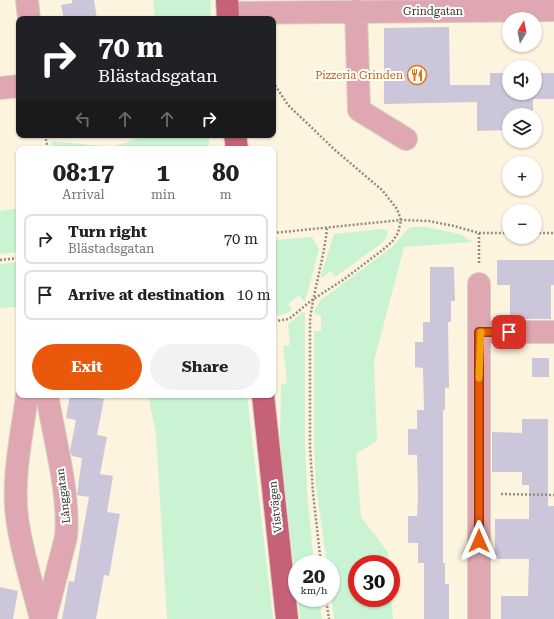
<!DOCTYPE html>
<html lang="en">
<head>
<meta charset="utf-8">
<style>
  body { margin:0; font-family:"Roboto Serif",serif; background:#f2f2f2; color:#222; height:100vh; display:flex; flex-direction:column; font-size:15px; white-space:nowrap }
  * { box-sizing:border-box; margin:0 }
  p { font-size:13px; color:#767676 }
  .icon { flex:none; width:22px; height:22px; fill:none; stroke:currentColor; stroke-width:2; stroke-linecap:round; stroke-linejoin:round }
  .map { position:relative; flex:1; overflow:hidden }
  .panel { position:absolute; left:16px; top:146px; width:260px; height:252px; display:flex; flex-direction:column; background:#fff; border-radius:8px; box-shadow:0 1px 3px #0004 }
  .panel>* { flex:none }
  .top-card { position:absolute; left:16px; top:16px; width:260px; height:122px; border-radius:8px; box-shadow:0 1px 3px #0004; background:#202124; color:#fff; overflow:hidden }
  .needle { width:26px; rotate:10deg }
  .fabs { position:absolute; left:502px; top:12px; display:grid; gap:8px }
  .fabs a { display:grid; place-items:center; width:40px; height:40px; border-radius:50%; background:#fff; box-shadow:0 1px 3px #0004; font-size:20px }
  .speed { position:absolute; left:288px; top:555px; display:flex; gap:8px; font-size:20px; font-weight:700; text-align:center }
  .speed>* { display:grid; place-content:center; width:52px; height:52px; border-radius:50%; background:#fff; box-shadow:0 1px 3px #0004; line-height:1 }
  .speed small { font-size:10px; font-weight:400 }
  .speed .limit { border:6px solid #d22; background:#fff; color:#111 }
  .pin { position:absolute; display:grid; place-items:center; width:34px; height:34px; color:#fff; margin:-17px; border-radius:8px; box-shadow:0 2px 6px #0006 }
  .me { position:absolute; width:44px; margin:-22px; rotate:0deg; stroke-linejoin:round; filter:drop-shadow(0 0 3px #0008) }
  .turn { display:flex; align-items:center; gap:14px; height:84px; padding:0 16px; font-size:18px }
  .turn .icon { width:52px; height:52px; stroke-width:2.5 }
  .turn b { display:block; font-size:28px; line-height:34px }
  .lanes { display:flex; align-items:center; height:38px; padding:0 16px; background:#0003; justify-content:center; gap:20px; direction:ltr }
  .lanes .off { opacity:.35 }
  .eta { display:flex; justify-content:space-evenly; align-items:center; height:68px; text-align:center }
  .eta b { font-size:24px; font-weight:700; line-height:28px }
  .primary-button { display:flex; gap:8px; margin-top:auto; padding:8px 16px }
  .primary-button a { flex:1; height:46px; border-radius:24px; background:#ea580c; color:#fff; font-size:16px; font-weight:700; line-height:46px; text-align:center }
  .primary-button a+a { background:#f2f2f2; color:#222 }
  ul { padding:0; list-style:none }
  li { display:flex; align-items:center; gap:12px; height:50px; margin:0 8px 6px; padding:0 8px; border:2px solid #e0e0e0; border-radius:8px }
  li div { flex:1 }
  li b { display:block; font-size:15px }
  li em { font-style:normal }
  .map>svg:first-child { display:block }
</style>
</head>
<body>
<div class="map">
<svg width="554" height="619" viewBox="0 0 554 619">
  <rect width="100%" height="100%" fill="#fcf4df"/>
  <path fill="#caf3d4" d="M153 0H211L210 19H155Z
    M147 135H209V144L206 149H53L52 141 113 147Z
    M19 208V252L0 254V211Z
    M410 227H426L460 234 473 242 404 247 374 361 377 441 356 454 361 517 388 552 389 564H357V598H391V595L393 619H334L331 594V564H327L316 486 314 444V331H321V315H315V309L321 300 392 247Z
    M380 229 387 230 388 235 383 242 335 277 331 271 320 279 334 234Z
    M312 237 319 249 305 302 299 296 288 304 292 310 285 314 274 316 273 240Z
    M19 262V307L0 308V264Z
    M303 312 305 313V444L307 491 314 564H297V591L282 462 280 438 281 384 287 383 283 346 290 345 288 324Z
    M148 395H247L273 619H167L156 434Z
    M298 598H319L322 619H300Z"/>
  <path fill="#cbc6da" d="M72 0H94L97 19H64L61 5 72 3Z
    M449 27 450 85H490V73H509V93H535V73H554V99H533V115H509V130L477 131V102L384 104V28Z
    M497 260H554V285H551V319H510V285H497Z
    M430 267H454L455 301H451V322H448L449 388H445V410H443V563H445V584H449V619H424V563H418V543H408V516H417L418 497 417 455H408V429H417V410H424L423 368 415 367V342H423V322H430Z
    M532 358H549V377H532Z
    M70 395H82L104 399 97 435 107 437 100 474 113 476 107 512 120 514 109 576 104 575 96 619H62L69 581 74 582 89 497 77 495 82 458 72 456 70 451 76 420 66 418Z
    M522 419H548V506H554V619H501V596H528L529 559H495V519H529V485H522V472H492V432L522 433Z
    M0 587 18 591 13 619H0Z"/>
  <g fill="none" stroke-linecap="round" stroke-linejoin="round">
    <g stroke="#d8d1be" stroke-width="24">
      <path id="minor" d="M27 0 29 19
        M356 11 359 110 406 139
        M228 13 554 10
        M0 88 19 86
        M479 332H554
        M27 395C22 435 12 477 17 517 21 551 33 586 41 619
        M45 619 66 537C70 494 54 438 47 395
        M479 619V284"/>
    </g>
    <g stroke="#d8d1be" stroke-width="24">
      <path id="major" d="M227 0 228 19
        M235 135 237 149
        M263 395 287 619"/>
    </g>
    <path stroke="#928d7f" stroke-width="2.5" stroke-dasharray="2 2" stroke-linecap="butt" d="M273 82 288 105 335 150 382 190 397 209 401 220 398 233 392 242 380 252 343 280 312 300 289 319 277 321
      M45 135 48 149
      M273 233 401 220 429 221 454 226 479 233H509
      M535 233H554
      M0 260 19 258
      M479 263V233
      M501 494 554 495
      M321 564 313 493 310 447V320C314 288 324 259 327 228
      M326 598 329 619"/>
    <use href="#minor" stroke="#dfa7b1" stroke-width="22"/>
    <use href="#major" stroke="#c56278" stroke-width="22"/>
  </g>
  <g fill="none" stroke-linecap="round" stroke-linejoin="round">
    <g stroke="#983908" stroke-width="10">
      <path id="route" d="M479 541V332H509"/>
    </g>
    <use href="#route" stroke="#ea580c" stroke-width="7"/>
    <path stroke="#f59e0b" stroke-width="7" d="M479 378 481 332"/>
  </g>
  <defs>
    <g id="restaurant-ring" transform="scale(1)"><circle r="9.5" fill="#fff" stroke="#e8710a" stroke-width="1.5"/><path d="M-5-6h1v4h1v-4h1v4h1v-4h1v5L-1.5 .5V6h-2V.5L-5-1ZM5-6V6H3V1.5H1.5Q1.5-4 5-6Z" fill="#e8710a"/></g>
  </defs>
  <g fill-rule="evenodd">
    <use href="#restaurant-ring" x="417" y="75"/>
  </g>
  <g text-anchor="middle" stroke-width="4" stroke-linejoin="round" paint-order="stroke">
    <g font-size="11" fill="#343129" stroke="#fff">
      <text x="433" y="15">Grindgatan</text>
      <text transform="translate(63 496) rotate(-97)" y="4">Långgatan</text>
      <text transform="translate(275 507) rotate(-96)" y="4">Vistvägen</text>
    </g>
    <g font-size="11" fill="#c56008" stroke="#fff" text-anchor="end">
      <text x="403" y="79">Pizzeria Grinden</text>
    </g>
  </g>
</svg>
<div class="fabs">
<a><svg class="needle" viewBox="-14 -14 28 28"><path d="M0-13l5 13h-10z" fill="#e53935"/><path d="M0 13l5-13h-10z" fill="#767676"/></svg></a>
<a><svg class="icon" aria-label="sound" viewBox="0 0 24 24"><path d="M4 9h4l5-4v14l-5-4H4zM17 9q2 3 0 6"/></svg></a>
<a><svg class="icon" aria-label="layers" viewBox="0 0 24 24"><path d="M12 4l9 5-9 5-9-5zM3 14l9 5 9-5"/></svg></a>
<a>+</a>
<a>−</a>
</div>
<div class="speed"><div>20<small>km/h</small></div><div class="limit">30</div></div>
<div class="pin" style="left:509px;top:332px;background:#d93025"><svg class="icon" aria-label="arrive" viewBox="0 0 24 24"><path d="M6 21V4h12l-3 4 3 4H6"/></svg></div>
<svg class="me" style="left:479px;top:541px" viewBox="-20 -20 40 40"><path d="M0-17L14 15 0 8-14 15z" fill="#ea580c" stroke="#fff" stroke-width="4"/></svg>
<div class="top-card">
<div class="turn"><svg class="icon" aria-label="right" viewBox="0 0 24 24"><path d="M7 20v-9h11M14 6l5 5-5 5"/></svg><div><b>70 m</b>Blästadsgatan</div></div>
<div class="lanes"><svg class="icon off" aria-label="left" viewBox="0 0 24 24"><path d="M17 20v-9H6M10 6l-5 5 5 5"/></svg><svg class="icon off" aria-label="ahead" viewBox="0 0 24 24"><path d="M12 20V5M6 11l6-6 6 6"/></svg><svg class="icon off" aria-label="ahead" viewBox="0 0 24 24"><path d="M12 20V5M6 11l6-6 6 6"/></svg><svg class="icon" aria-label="right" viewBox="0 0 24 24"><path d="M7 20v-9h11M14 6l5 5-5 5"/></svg></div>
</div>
<section class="panel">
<div class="eta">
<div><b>08:17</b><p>Arrival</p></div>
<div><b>1</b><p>min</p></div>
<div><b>80</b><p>m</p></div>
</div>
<ul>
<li><svg class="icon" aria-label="right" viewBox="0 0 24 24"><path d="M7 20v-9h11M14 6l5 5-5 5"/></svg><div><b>Turn right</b><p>Blästadsgatan</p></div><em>70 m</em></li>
<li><svg class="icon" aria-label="arrive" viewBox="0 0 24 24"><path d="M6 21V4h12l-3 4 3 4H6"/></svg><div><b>Arrive at destination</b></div><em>10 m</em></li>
</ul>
<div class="primary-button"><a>Exit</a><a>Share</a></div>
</section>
</div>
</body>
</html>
